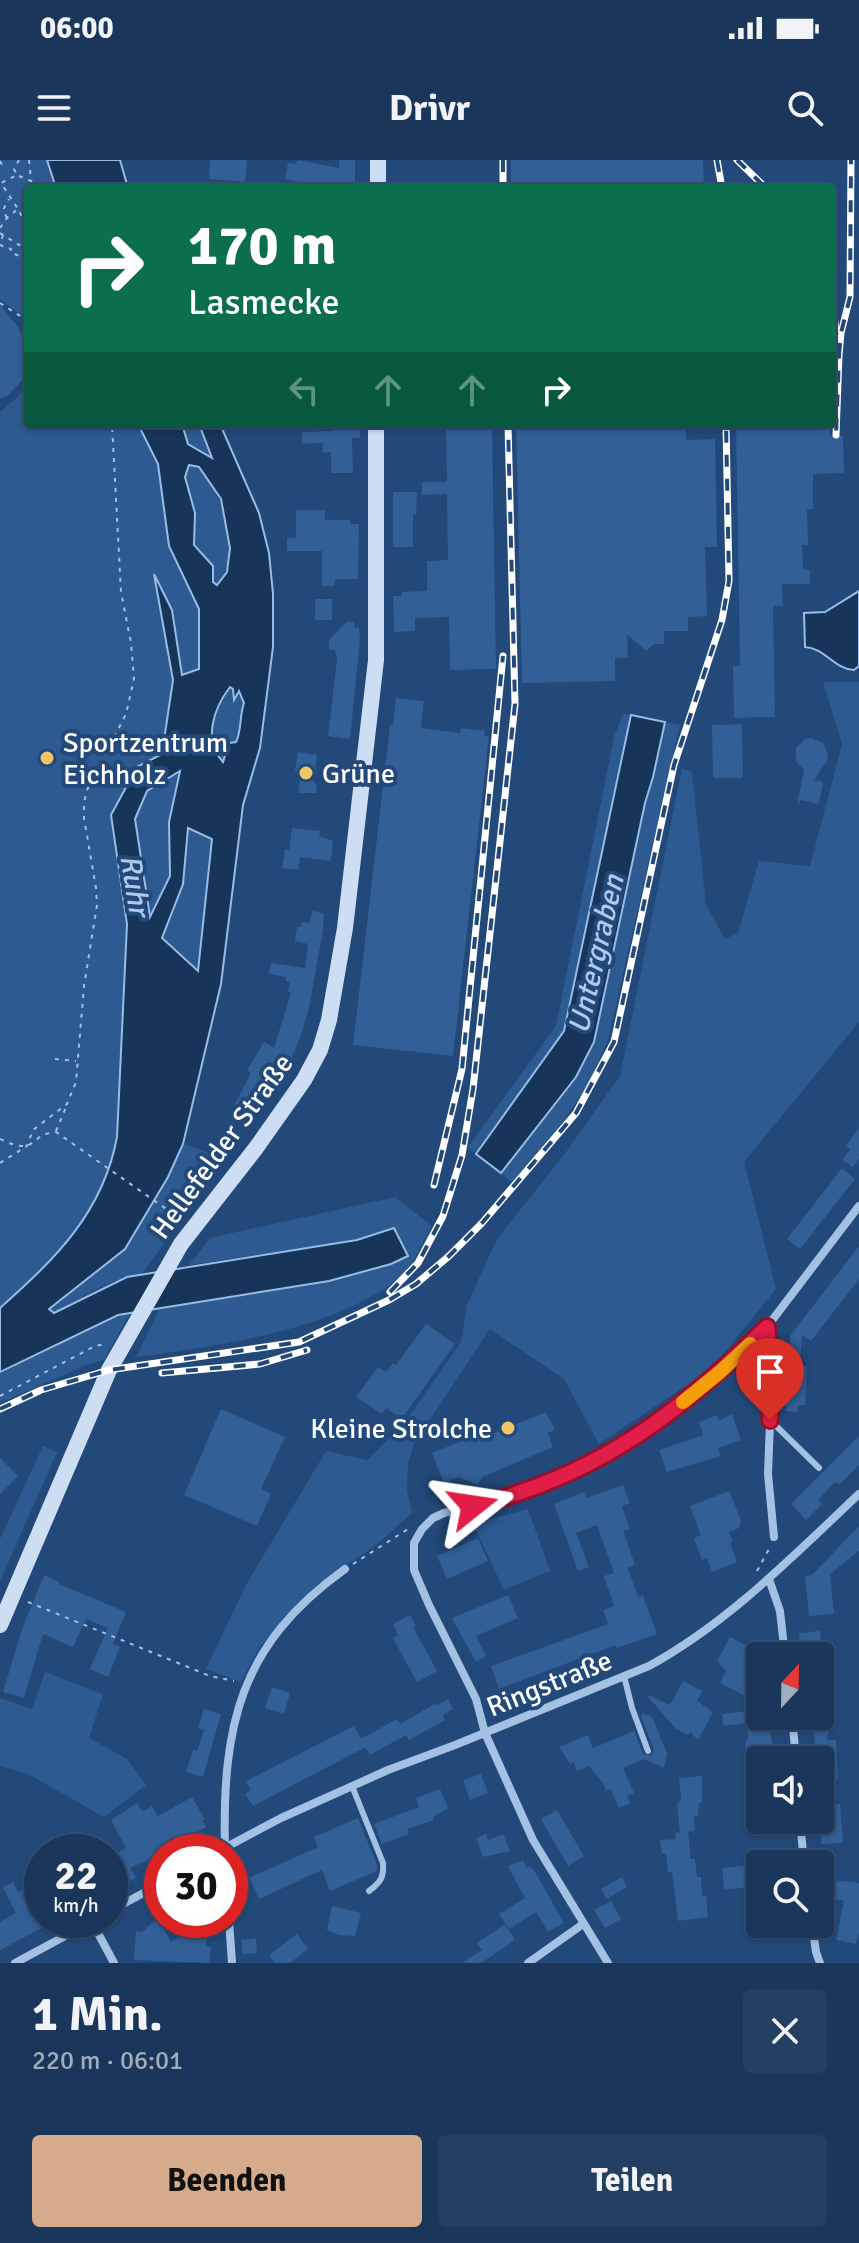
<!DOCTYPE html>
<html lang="de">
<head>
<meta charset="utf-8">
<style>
  body { margin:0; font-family:Signika,sans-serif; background:#233f61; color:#f1f3f6; height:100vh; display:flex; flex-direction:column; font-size:30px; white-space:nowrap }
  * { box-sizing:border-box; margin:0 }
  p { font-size:26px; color:#9facbb }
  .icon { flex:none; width:44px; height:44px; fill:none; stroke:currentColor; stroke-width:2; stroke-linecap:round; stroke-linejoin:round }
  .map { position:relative; height:1803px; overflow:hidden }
  .side { display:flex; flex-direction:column; background:#1a375b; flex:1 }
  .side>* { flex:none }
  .hud { position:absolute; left:24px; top:24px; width:812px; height:244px; border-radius:8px; box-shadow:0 2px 6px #0004,0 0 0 2px #385171; background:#0b6e4f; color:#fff; overflow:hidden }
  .needle { width:52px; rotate:22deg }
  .tools { position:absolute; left:746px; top:1482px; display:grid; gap:16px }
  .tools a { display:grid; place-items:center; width:88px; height:88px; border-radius:8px; background:#1a375b; box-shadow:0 2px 6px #0004,0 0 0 2px #385171; font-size:40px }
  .speed { position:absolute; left:24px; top:1674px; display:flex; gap:16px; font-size:40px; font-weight:700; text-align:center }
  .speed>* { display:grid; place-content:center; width:104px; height:104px; border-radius:50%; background:#1a375b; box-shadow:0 2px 6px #0004,0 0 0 2px #385171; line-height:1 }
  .speed small { font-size:20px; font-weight:400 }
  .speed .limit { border:12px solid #d22; background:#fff; color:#111 }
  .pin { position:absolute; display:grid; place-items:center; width:68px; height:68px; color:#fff; margin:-82px -34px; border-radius:50% 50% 50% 0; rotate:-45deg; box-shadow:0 0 8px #0007 }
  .pin .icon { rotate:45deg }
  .me { position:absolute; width:88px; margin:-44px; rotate:75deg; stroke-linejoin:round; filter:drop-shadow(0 0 6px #0008) }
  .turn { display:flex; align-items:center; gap:28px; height:168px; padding:0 32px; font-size:36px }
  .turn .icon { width:104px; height:104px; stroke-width:2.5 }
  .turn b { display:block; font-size:56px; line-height:68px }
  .lanes { display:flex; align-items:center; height:76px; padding:0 32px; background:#0003; justify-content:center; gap:40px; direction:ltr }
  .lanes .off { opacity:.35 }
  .round { display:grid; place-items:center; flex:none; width:84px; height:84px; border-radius:8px; background:#233f61 }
  .headline { display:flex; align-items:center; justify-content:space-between; height:136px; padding:0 32px }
  h1 { font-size:48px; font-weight:700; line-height:60px }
  .button { display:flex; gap:16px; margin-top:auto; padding:16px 32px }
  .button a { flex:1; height:92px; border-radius:8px; background:#d6ab8b; color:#111; font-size:32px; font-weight:700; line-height:92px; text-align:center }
  .button a+a { background:#233f61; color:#f1f3f6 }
  .status { display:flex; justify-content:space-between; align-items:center; height:56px; padding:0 40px; background:#1a375b; direction:ltr }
  .status svg { height:22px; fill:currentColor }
  header { display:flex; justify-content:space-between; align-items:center; height:104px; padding:0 32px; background:#1a375b; font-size:36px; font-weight:700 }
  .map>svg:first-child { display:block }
</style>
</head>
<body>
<div class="status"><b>06:00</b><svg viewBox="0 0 49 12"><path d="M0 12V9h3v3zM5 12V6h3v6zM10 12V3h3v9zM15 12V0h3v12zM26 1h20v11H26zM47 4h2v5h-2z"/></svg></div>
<header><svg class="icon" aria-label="menu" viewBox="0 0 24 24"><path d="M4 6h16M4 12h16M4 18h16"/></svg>Drivr<svg class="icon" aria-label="search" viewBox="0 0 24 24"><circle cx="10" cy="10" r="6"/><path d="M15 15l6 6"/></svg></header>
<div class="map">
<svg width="859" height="1803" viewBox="0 0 859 1803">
  <rect width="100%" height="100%" fill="#224979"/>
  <path fill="#2d5a90" d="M0 0H47L56 28H28V161L0 139Z
    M28 222V264H138L158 304 169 386 199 449V509L183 516 172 450 155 417 173 520 162 594 137 607 111 655 127 764 117 977C103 1053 55 1099 0 1148V252L18 237Z
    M182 264H199L213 298H208L200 289 188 284Z
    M189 305C215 312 230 365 230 391 230 404 225 414 217 425L213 422V406L194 385 195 353 185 317Z
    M823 522H859V862L744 1002 776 1129 711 1209 599 1284 564 1219 490 1169 415 1282 408 1303 407 1330 412 1353 375 1386 320 1423 297 1444 259 1488 241 1522 206 1509 247 1423 326 1291 367 1300 403 1265 461 1182 467 1145 497 1079 566 992 620 916 682 608 692 612 706 745 725 779 738 773 759 701 810 706 842 584Z
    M229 527 233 529 235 538 239 530 244 543C239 557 242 570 236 582L229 584 223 603C203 580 213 550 229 527Z
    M623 554 631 555 564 871 476 994 468 987 556 866 614 577Z
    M665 562 680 565 608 880 586 929 516 1026 501 1013 576 917 594 882 645 643 653 617Z
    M181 610 169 662 170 716 149 759 135 659 147 631Z
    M187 668 212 678 199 812 162 778 183 724Z
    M183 984 227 998 141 1115C110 1118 81 1138 53 1153L49 1149 125 1089 159 1034Z
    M395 1037 432 1066C423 1081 416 1101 404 1113 345 1169 214 1187 136 1197L159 1150 217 1138 329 1121 391 1104 394 1068 357 1080 189 1105 210 1078Z
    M130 1153 104 1200 84 1206 0 1243V1212L105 1160Z
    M43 1286 57 1292 0 1421V1379Z
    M528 1349 550 1411 504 1430 473 1364Z
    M45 1512 103 1534 89 1578 127 1599 146 1625 104 1657 28 1614 0 1606V1538L32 1549Z"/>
  <path fill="#173459" stroke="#98bce5" stroke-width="2" fill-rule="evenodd" d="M47 0H120L128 28H56Z
    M138 264H182L188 284 212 298 199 264H220L259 353 269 393 273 434V487L260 588 243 645 221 824 183 984 168 1017 125 1089 49 1149 54 1153 127 1117 357 1080 394 1068 408 1096 391 1104 329 1121 118 1155 0 1212V1148C55 1099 103 1053 117 977L127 764 111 655 137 607 162 594 173 520 154 414 172 450 182 515 199 509V449L169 386 158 304ZM189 305 199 307 221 339 230 388 227 412 217 425 213 422V406L194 385 195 353 185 317ZM230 527 233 529 234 540 239 531 244 543C239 557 242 570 236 582L229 583 223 602C203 581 213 549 230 527ZM180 611 169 662 170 716 150 757 135 659 147 631ZM188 668 212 679 198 811 162 778 183 724Z
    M859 431V506L854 510C834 509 825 488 805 487L804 453 825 452Z
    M631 555 665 562 653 617 645 643 594 882 576 917 501 1013 476 994 564 871Z"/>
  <path fill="#325f96" d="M210 0H247L245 22 209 19Z
    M297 0 339 8V0H355V28H329L285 19 288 3 296 4Z
    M511 0H703L704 28H511Z
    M0 145 18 167 25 182 26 199 22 220 7 237 6 236 0 239Z
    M333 264H359L360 278H352L353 313H331V292L323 293V283L302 284V272L333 271Z
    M446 264H492L496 509 450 510 449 457 415 458V471L394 472 393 436H402V432L427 431V401L448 400 447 334 422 335V322H447Z
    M516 264H685L686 280 715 279 717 387H705L707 456 688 457V471H664V484H654L646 491 627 474 628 498H615V521L522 523Z
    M736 264H830V276H843L844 313 813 314V349H807L808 385H802L803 409 810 410V424H782L783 446H773L775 557 734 558 733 506H740Z
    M393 332H417L416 354H413V387H393Z
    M296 350H325V360H350V364H359L358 419H335V426H322V391H287V378H296Z
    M315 439H332V460H315Z
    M346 462H354L355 468H359L360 478 350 579 328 576 337 499 335 490H329V480Z
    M396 538 424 541 421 568 460 573 461 568 485 571 484 576H489L453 896 353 885 390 565H393Z
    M742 564 743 618H713L712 565Z
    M811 578 823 583 828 594 827 601 814 620 823 622 819 644 801 640 797 645 804 610 796 601V588L805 579Z
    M298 592 317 595 313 622 317 624 316 633H298L301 612 295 611Z
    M292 668 320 671 319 676 333 681 331 701 300 697 298 710 282 708 285 689 289 690Z
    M312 751 324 753 323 770 309 848 301 875 289 905 284 902 256 950 250 946 244 957 233 948 251 913 247 910 264 882 274 888 291 833 288 832 290 822 286 821V817L269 814 271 803 305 808 308 784 295 781 297 767H301L302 762 310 763Z
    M859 967V998L853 1007 842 1000 850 989 846 986Z
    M842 1008 855 1019 800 1089 787 1079Z
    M859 1086V1119L811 1181 802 1175 800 1206H807L805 1245H798V1252L786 1251 790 1176Z
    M426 1164 455 1184 403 1257 400 1258 386 1248 382 1254 356 1237 378 1207 386 1212 393 1203 396 1205Z
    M221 1249 285 1277 261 1329 271 1334 257 1366 184 1335Z
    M546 1252 555 1270 548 1273 553 1287 482 1317 478 1325 459 1317 444 1323 432 1293 469 1278 475 1281Z
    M732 1254 741 1280 718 1288 721 1296 667 1312 659 1290 703 1275 699 1262 717 1255 719 1261Z
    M859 1276V1305L839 1325 835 1322 818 1340 822 1344 806 1360 791 1344Z
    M0 1298 18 1316 0 1334Z
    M623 1325 630 1343 622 1346 630 1369 623 1371 635 1405 628 1408 638 1437 643 1436 657 1474 617 1488 616 1485 499 1529 491 1506 608 1464 603 1450 614 1446 604 1416 614 1413 597 1365 576 1373 589 1407 578 1411 554 1344 584 1332 586 1338Z
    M729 1331 741 1360 739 1368 729 1372 733 1382 730 1383 737 1402 712 1412 707 1398 702 1400 694 1378 701 1375 690 1346Z
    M859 1366V1391L830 1414 834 1454 809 1456 805 1416 812 1415Z
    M478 1378 488 1401 447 1419 437 1396Z
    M44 1415 60 1422 59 1424 126 1452 113 1484 120 1487 108 1517 90 1509 108 1468 86 1459 73 1487 43 1474 24 1538 3 1532 22 1469Z
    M508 1435 518 1458 476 1476 486 1496 476 1502 452 1458Z
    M410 1455 416 1466 413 1467 437 1511 417 1522 393 1478 398 1475 393 1464Z
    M820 1471 822 1487 801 1489 799 1473Z
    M730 1477 749 1487 744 1497 760 1508 745 1536 720 1523 726 1511 717 1501Z
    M834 1493 835 1530 820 1531V1494Z
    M683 1521 702 1531 697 1541 713 1552 698 1580 690 1572 688 1575 675 1568 646 1534 670 1545Z
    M272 1527 290 1533 284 1554 265 1548Z
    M448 1539 453 1549 443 1555 445 1560 409 1580 406 1575 370 1595 361 1579 397 1559 400 1564 436 1543 437 1545Z
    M204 1549 221 1554 203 1617 186 1612 193 1590 197 1591 204 1570 198 1568Z
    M758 1550 759 1562 767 1561 774 1590 771 1591V1600H760V1657H752L745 1584 748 1578 747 1563 723 1566 722 1554Z
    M643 1553 652 1557 667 1593 664 1608 644 1599 623 1608 634 1633 627 1636 630 1643 619 1648 611 1629 606 1631 603 1623 589 1606 577 1611 574 1602 570 1604 559 1587 588 1575 593 1588 634 1571 643 1594 651 1596 654 1590 641 1556Z
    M807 1556H828V1561H831L827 1580H836L838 1619 820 1621V1600H816L814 1571 809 1572Z
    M354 1566 366 1587 253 1646 245 1634 251 1630 246 1621Z
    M481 1614 488 1633 470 1640 463 1620Z
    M702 1616V1643H699L698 1656H694L695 1671 688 1672 691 1699H695L697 1717H701L702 1736H706L708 1757 678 1761 672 1712H668L666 1694H662L660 1680 676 1679 675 1673 680 1672 677 1645 681 1638 679 1618Z
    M440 1629 448 1648 433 1657 434 1660 407 1669 409 1674 382 1684 374 1664 419 1647 416 1638Z
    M192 1637 205 1659 202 1660 206 1667 162 1691V1694L130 1708 136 1718 117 1729 110 1717V1702L115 1699 113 1695 126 1688 111 1660 137 1643 142 1652 152 1646 158 1656Z
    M840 1644 843 1683 821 1684 820 1645Z
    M557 1650 584 1696 568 1706 541 1659Z
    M358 1658 377 1705V1711L330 1731 322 1710 259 1739 249 1718 318 1687 314 1677Z
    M752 1660H777L778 1670 753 1672Z
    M486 1674 488 1680 503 1674 510 1691 483 1697 476 1678Z
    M523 1700 527 1708 530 1706 535 1712 564 1763 548 1772 536 1752 509 1769 499 1754 525 1738 508 1706Z
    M760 1704V1727L724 1729 722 1708Z
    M622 1717 627 1727 607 1739 601 1729Z
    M833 1720 859 1723V1771L856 1784 836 1780 844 1740 831 1739Z
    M13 1722 18 1732 29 1727 39 1747 42 1745V1768L0 1790V1762L16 1753 3 1727Z
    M611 1741 621 1759 605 1768 594 1750Z
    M332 1746 361 1753 355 1776 339 1775 327 1770Z
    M158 1758 171 1782 185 1774 179 1760H208L206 1787H211L209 1803 134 1800 136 1771 142 1772Z
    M505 1764 515 1780 481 1803H462L482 1790 477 1783Z
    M768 1764H805L806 1770 771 1779Z
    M297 1774 308 1789 290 1803H275L269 1795Z
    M256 1778 257 1793 243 1794 241 1780Z"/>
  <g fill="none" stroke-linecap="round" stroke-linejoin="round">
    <path stroke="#a4c1e4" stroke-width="2" stroke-dasharray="4 6" stroke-linecap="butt" d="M19 0 14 9 17 15 1 23 18 49H28
      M29 0 32 28
      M0 1 3 7 0 9
      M19 16 31 21
      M7 58 3 50 9 39
      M0 68 7 58 18 49 28 69
      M0 73 24 88 28 86
      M3 75 0 85 11 89V93L23 97 28 103
      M28 132 25 137 28 141
      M0 143 28 161
      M55 899 76 901
      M56 971 66 947
      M0 979C39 997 26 975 56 972L182 1060
      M0 1003 27 986 33 970 67 944 76 922 84 826 97 745 96 728 84 658V643L87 630 126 554 134 519 131 483 121 432 112 264
      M0 1236 95 1186 105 1184
      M353 1404 408 1369
      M757 1411 769 1389
      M28 1442 210 1516 234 1521"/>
    <path stroke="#a4c1e4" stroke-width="6" d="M770 1260 819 1308
      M624 1516 632 1548 648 1591
      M352 1626 383 1703C384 1717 381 1722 369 1731"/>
    <path stroke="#a4c1e4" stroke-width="8" d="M767 1167 772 1209 768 1314 774 1377
      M769 1419 780 1451 785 1496
      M792 1556 796 1600
      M800 1660 804 1704
      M225 1691C222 1566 239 1485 345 1409
      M217 1692 281 1658 388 1610 455 1585 649 1506C729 1462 793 1396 859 1334
      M110 1751 162 1723
      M229 1760 232 1803
      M92 1762 114 1803
      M812 1764 816 1792 820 1803
      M15 1803 95 1760
      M528 1803 583 1764
      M608 1803 533 1680 485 1573 476 1539 429 1445 414 1410V1383L422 1369 433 1358 444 1353 501 1339 587 1307 648 1269 720 1212 767 1167 859 1046"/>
    <path stroke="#cddef4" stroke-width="16" d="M378 28V0
      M0 1465 109 1210 181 1084 256 988 304 920 320 890 329 860 345 768 376 500V264"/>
    <g stroke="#fff" stroke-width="7">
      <path id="rail" d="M503 0V28
        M717 0 722 28
        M737 0 766 28
        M832 139 839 195 836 275
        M839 195 841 173 850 137 851 0
        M434 1025 462 909 503 496
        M390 1132 418 1103 443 1056 462 995 473 929 515 544 508 264
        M162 1213 260 1204 307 1190
        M0 1249 41 1230 109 1210 299 1182 389 1140 416 1124 449 1096 482 1063 576 953 614 882 674 605 722 460 729 421 726 264"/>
    </g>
    <use href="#rail" stroke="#224979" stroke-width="4" stroke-dasharray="12" stroke-linecap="butt"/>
  </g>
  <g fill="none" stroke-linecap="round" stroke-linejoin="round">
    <g stroke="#92132f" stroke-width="20">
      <path id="route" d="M473 1346C597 1316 678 1254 767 1167L772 1209 770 1260"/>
    </g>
    <use href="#route" stroke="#e11d48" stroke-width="14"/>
    <path stroke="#f59e0b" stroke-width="14" d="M683 1242 720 1212 750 1184"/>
  </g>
  <g fill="#efc767" stroke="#224979" stroke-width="3">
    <circle cx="47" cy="598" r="8"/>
    <circle cx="306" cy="613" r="8"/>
    <circle cx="508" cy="1268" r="8"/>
  </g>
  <g text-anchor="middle" stroke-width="8" stroke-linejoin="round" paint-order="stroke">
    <g font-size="28" fill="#fff" stroke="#224979" text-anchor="start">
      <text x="63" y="592">Sportzentrum<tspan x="63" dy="32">Eichholz</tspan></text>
      <text x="322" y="623">Grüne</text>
      <text x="492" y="1278" text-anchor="end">Kleine Strolche</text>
    </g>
    <g font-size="28" fill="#fff" stroke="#224979">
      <text transform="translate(221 986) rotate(-54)" y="10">Hellefelder Straße</text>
      <text transform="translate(549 1523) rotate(-22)" y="10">Ringstraße</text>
    </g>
    <g font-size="30" font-style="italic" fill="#afcbec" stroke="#224979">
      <text transform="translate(135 725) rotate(81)" y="10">Ruhr</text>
      <text transform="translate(596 794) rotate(-77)" y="10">Untergraben</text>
    </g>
  </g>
</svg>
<div class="tools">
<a><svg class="needle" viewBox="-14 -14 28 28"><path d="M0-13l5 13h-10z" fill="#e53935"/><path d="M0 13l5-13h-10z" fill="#9facbb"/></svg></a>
<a><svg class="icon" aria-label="sound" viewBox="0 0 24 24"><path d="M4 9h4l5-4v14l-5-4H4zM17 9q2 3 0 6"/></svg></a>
<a><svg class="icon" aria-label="search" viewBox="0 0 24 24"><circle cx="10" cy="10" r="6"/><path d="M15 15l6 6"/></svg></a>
</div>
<div class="speed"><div>22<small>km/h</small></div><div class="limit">30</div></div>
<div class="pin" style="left:770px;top:1260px;background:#d93025"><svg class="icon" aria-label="arrive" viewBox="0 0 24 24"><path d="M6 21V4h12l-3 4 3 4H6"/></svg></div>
<svg class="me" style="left:473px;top:1346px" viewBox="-20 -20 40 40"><path d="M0-17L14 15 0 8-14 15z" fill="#e11d48" stroke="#fff" stroke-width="4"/></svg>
<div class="hud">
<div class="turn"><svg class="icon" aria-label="right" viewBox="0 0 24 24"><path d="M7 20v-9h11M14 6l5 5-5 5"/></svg><div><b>170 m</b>Lasmecke</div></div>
<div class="lanes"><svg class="icon off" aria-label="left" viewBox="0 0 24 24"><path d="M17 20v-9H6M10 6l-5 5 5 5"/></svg><svg class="icon off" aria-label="ahead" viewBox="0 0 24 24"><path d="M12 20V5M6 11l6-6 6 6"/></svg><svg class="icon off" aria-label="ahead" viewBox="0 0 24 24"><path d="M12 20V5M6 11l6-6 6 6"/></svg><svg class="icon" aria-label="right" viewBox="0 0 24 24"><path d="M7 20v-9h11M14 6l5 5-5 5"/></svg></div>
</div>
</div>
<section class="side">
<div class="headline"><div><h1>1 Min.</h1><p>220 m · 06:01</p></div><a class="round"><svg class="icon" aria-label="close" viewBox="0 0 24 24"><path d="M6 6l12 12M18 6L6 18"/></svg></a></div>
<div class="button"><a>Beenden</a><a>Teilen</a></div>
</section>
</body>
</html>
